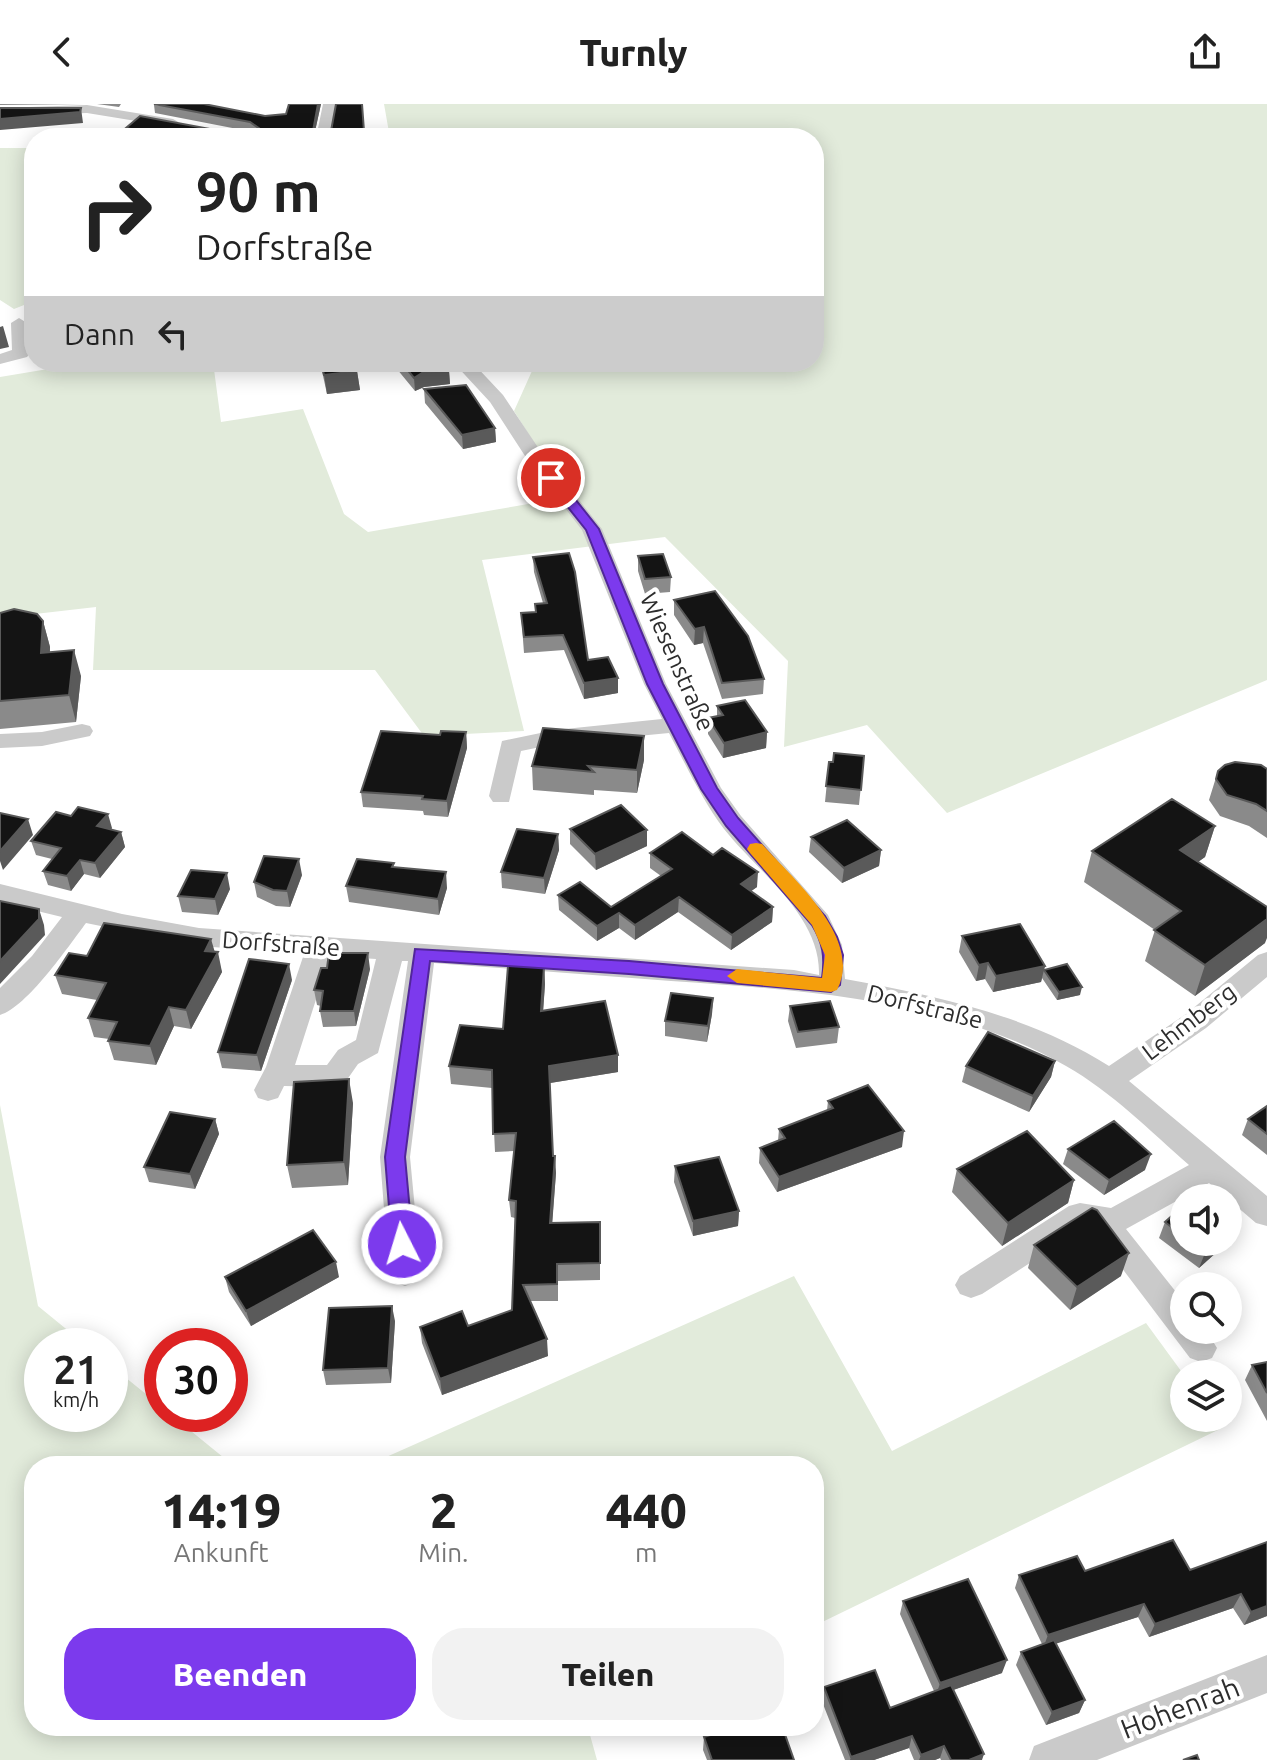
<!DOCTYPE html>
<html lang="de">
<head>
<meta charset="utf-8">
<style>
  body { margin:0; font-family:Ubuntu,sans-serif; background:#f2f2f2; color:#222; height:100vh; display:flex; flex-direction:column; font-size:30px; white-space:nowrap }
  * { box-sizing:border-box; margin:0 }
  p { font-size:26px; color:#767676 }
  .icon { flex:none; width:44px; height:44px; fill:none; stroke:currentColor; stroke-width:2; stroke-linecap:round; stroke-linejoin:round }
  .map { position:relative; flex:1; overflow:hidden }
  .details { position:absolute; left:24px; top:1352px; width:800px; height:280px; display:flex; flex-direction:column; background:#fff; border-radius:32px; box-shadow:0 4px 20px #0003 }
  .details>* { flex:none }
  .hud { position:absolute; left:24px; top:24px; width:800px; height:244px; border-radius:32px; box-shadow:0 4px 20px #0003; background:#fff; color:#222; overflow:hidden }
  .controls { position:absolute; left:1170px; top:1080px; display:grid; gap:16px }
  .controls a { display:grid; place-items:center; width:72px; height:72px; border-radius:50%; background:#fff; box-shadow:0 4px 20px #0003; font-size:40px }
  .speed { position:absolute; left:24px; top:1224px; display:flex; gap:16px; font-size:40px; font-weight:700; text-align:center }
  .speed>* { display:grid; place-content:center; width:104px; height:104px; border-radius:50%; background:#fff; box-shadow:0 4px 20px #0003; line-height:1 }
  .speed small { font-size:20px; font-weight:400 }
  .speed .limit { border:12px solid #d22; background:#fff; color:#111 }
  .pin { position:absolute; display:grid; place-items:center; width:68px; height:68px; color:#fff; margin:-34px; border:4px solid #fff; border-radius:50%; box-shadow:0 2px 8px #0007 }
  .me { position:absolute; width:88px; margin:-44px; rotate:355deg; stroke-linejoin:round; filter:drop-shadow(0 0 6px #0008) }
  .turn { display:flex; align-items:center; gap:28px; height:168px; padding:0 40px; font-size:36px }
  .turn .icon { width:104px; height:104px; stroke-width:2.5 }
  .turn b { display:block; font-size:56px; line-height:68px }
  .then { display:flex; align-items:center; height:76px; padding:0 40px; background:#0003; gap:16px; font-size:30px }
  .eta { display:flex; justify-content:space-evenly; align-items:center; height:136px; text-align:center }
  .eta b { font-size:48px; font-weight:800; line-height:56px }
  .action { display:flex; gap:16px; margin-top:auto; padding:16px 40px }
  .action a { flex:1; height:92px; border-radius:32px; background:#7c3aed; color:#fff; font-size:32px; font-weight:800; line-height:92px; text-align:center }
  .action a+a { background:#f2f2f2; color:#222 }
  header { display:flex; justify-content:space-between; align-items:center; height:104px; padding:0 40px; background:#fff; font-size:36px; font-weight:800 }
  .map>svg:first-child { display:block }
</style>
</head>
<body>
<header><svg class="icon" aria-label="back" viewBox="0 0 24 24"><path d="M15 5l-7 7 7 7"/></svg>Turnly<svg class="icon" aria-label="share" viewBox="0 0 24 24"><path d="M12 15V3M7 8l5-5 5 5M5 13v7h14v-7"/></svg></header>
<div class="map">
<svg width="1267" height="1656" viewBox="0 0 1267 1656">
  <rect width="100%" height="100%" fill="#fff"/>
  <path fill="#e2ebdb" d="M384 0H1267V576L947 709 867 621 784 643 788 557 665 433 482 456 524 627 424 632 375 566H93L96 503 0 514V273L90 258H213L221 318 303 305 344 410 368 428 568 393 514 307 536 258H814V34H390Z
    M0 44H34V197L14 205 0 196Z
    M0 1001 38 1202 87 1242H42V1310H110V1261L162 1303V1310H170L234 1362H34V1622H608L590 1631 597 1656H0Z
    M794 1172 892 1347 1146 1219 1184 1271V1314H1215L1222 1324 814 1522V1362H366Z"/>
  <g fill="none" stroke-linecap="round" stroke-linejoin="round">
    <path fill="#cacaca" fill-rule="evenodd" d="M323 0H337L330 34H316Z
      M87 1 173 15 180 19 173 23 87 9 0 12V4Z
      M19 214 27 219 30 249 27 253 0 260V250L12 246 11 219Z
      M453 258H472L503 291 541 348 602 425 666 580 721 684 741 712 828 811 842 841 845 875C936 892 1029 911 1109 962L1186 910 1258 851 1267 848V873L1206 924 1129 977 1267 1092V1122L1256 1119 1209 1079 1126 1125 1184 1198V1226H1206L1217 1244 1212 1254 1201 1258 1190 1254 1093 1126 1084 1124 982 1190 971 1194 960 1190 955 1181 960 1172 1069 1102 1080 1099 1111 1104 1189 1061C1150 1027 1112 988 1066 962 949 895 802 886 671 877 592 871 513 865 434 859L410 1053 421 1169 416 1178 405 1182 394 1178 389 1169 380 1053 408 857H402L378 949 358 960 344 980 334 983 284 982 278 994 268 997 258 994 254 986 266 963 304 850 199 842 86 819C68 843 27 903 0 911V884L32 852 62 813 0 798V780L122 810 199 824 794 866 819 871C821 812 758 768 724 725 702 696 686 661 669 629L555 640 521 647 509 698H493L489 692 502 637 555 626 662 615 644 580 582 426 527 355 490 298ZM330 852 376 855 356 936 338 946 327 961H295Z
      M82 620 90 622 93 627 90 632 42 642 0 644V630L42 628Z
      M1267 1551V1589L1097 1656H1029L1034 1642Z"/>
  </g>
  <path fill="#8a8a8a" d="M0 0H84L0 1Z
    M97 0H121L119 3Z
    M321 0 315 27 364 28 371 34H132L128 33 126 24 253 28 155 9 154 1 265 12 286 10Z
    M320 258H353L357 267 360 286 327 290Z
    M389 258H442L449 267 450 280 424 283 415 287 392 259V263Z
    M424 285 495 324 496 338 463 345 425 299Z
    M638 452 671 473 670 488 645 490 638 467Z
    M533 453 588 556 618 589 584 595 564 546 524 549 521 509 535 508 543 499 534 468Z
    M674 496 764 575 763 590 722 595 703 539 694 541 674 511Z
    M0 509 43 517 50 543V548L81 572 76 618 0 625Z
    M717 602 767 628 766 644 723 654 708 630V614L717 612Z
    M466 628 467 644 448 713 424 711 423 707 363 703 361 688 440 631Z
    M864 652 859 701 825 698 829 658Z
    M644 656 637 689 594 686V691L533 686 532 662Z
    M1267 665V734L1249 722 1220 712 1209 696 1218 667Z
    M1215 722 1205 753 1198 758 1265 839 1195 892 1145 857 1155 826 1084 778 1092 747Z
    M112 724 111 726 121 728 125 743 100 774 84 770 71 787 48 781 43 767 52 755 36 751 31 737Z
    M570 725 647 726V742L596 766 570 740Z
    M558 730 559 746 545 790 502 784 501 768Z
    M811 733 881 746 879 762 842 779 809 748Z
    M650 749 757 783 751 787 773 803 772 818 731 846 678 808 635 836 619 824 597 837 559 806 558 791 611 803 661 772 650 764Z
    M394 763 447 784 439 811 349 798 346 782Z
    M302 771 290 803 276 802 257 793 254 778Z
    M230 785 218 811 182 808 178 792Z
    M962 832 1045 862 1041 878 993 888 985 875 976 877 959 848Z
    M215 848 222 868 191 925 174 922 156 961 114 956 108 937 109 935 94 933 88 914 97 896 62 890 55 871Z
    M544 862 545 880 543 906 618 951V968L550 979 553 1052 556 1069 552 1119 600 1118V1176L558 1177V1197H530L548 1252 442 1291 422 1239 420 1223 468 1222 512 1206 515 1114 511 1113 509 1096 514 1047 495 1048 492 984 451 980 449 962 503 925Z
    M327 864 370 865 356 922 323 923 320 907 321 902 317 901 314 886Z
    M1044 866 1080 891 1057 896 1042 874Z
    M292 876 261 967 222 964 218 948Z
    M713 894 712 910 707 938 665 932V917Z
    M790 902 839 923 837 939 796 944 788 917Z
    M1055 957 1051 973 1029 1008 962 978 966 962Z
    M828 997 902 1043 777 1088 759 1059 760 1044 778 1037 779 1025 827 1006Z
    M353 999 348 1081 292 1084 287 1061Z
    M1267 1002V1051L1242 1031 1248 1015Z
    M215 1015 219 1030 195 1085 149 1078 144 1063Z
    M1068 1045 1145 1066 1104 1091 1063 1060Z
    M675 1062 739 1107 738 1122 693 1132 674 1078Z
    M957 1065 1074 1076 1068 1099 1002 1142 952 1088Z
    M1184 1101V1138H1228L1199 1164 1159 1134 1165 1118Z
    M1034 1141 1121 1172 1070 1206 1028 1164Z
    M225 1173H339L251 1222 229 1188Z
    M395 1217 391 1279 326 1281 323 1266Z
    M1267 1258V1317L1245 1276 1252 1261Z
    M1267 1438V1512L1244 1521 1233 1504 1149 1533 1138 1513 1056 1539 1085 1596 1079 1609 1046 1621 1016 1561 1021 1548 1042 1540 1015 1484 1019 1471 1085 1467 1190 1466Z
    M903 1497 1002 1569 953 1586 982 1656H941L940 1654 935 1656H914L909 1644 874 1656H845L821 1595 824 1583 890 1604 934 1587 900 1510Z
    M704 1633 794 1656H707L703 1646Z"/>
  <path fill="#5a5a5a" d="M318 0H321L314 32 319 30V34H309L313 27Z
    M81 4 83 19 0 26V15Z
    M3 222 9 243 0 245V223Z
    M357 267 360 286 327 290 324 271Z
    M449 267 450 280 424 283 415 287 414 274 422 269Z
    M495 324 496 338 463 345 462 331Z
    M43 517 50 543 49 575 41 549Z
    M704 523 703 539 694 541 695 525Z
    M74 546 81 572 76 618 69 591Z
    M618 574V589L584 595V579Z
    M466 628 467 644 448 713 447 697Z
    M767 628 766 644 723 654 724 639Z
    M644 632V656L637 689V666Z
    M108 710 112 724 101 737 97 722Z
    M28 715 33 731 3 766 0 757V747Z
    M1215 722 1205 753 1171 777 1180 746Z
    M647 726V742L596 766 595 750Z
    M121 728 125 743 100 774 95 759Z
    M558 730 559 746 545 790 544 774Z
    M881 746 879 762 842 779 844 764Z
    M299 755 302 771 290 803 287 787Z
    M80 756 84 770 71 787 67 772Z
    M446 768 447 784 439 811 438 795Z
    M758 768 757 783 740 795 741 780Z
    M227 769 230 785 218 811 215 795Z
    M679 793 678 808 635 836V821Z
    M773 803 772 818 731 846 732 831Z
    M39 805 44 821 45 831 0 880V857Z
    M619 809V824L597 837V822Z
    M1267 815V834L1265 839 1195 892 1205 861Z
    M211 835 216 852 218 848 222 868 191 925 186 906 205 847Z
    M368 849 370 865 356 922 354 907Z
    M988 859 985 875 976 877 979 861Z
    M289 860 292 876 261 967 257 951Z
    M544 862 545 880 542 924 541 907Z
    M1045 862 1041 878 993 888 996 872Z
    M1082 883 1080 891 1057 896 1059 888Z
    M713 894 712 910 707 938 708 922Z
    M169 903 174 922 156 961 150 942Z
    M618 951V968L550 979 549 962Z
    M1055 957 1051 973 1029 1008 1033 992Z
    M349 975 353 999 348 1081 344 1058Z
    M215 1015 219 1030 195 1085 190 1070Z
    M904 1027 902 1043 777 1088 779 1073Z
    M1151 1050 1145 1066 1104 1091 1109 1076Z
    M555 1052 556 1069 551 1136 550 1119Z
    M1074 1076 1068 1099 1002 1142 1008 1119Z
    M739 1107 738 1122 693 1132V1117Z
    M1236 1121 1230 1136 1228 1138V1128Z
    M1217 1138H1228L1199 1164 1205 1149Z
    M1129 1149 1121 1172 1070 1206 1077 1183Z
    M336 1158 339 1173 251 1222 246 1207Z
    M392 1202 395 1217 391 1279 388 1264Z
    M547 1235 548 1252 442 1291 440 1275Z
    M1241 1490 1233 1504 1149 1533 1155 1520Z
    M1144 1500 1138 1513 1043 1544 1048 1531Z
    M1267 1502V1512L1244 1521 1251 1508Z
    M1007 1556 1002 1569 936 1592 940 1579Z
    M1085 1596 1079 1609 1046 1621 1052 1608Z
    M912 1632 909 1644 874 1656H850L851 1653Z
    M944 1642 940 1654 935 1656H919L921 1651Z
    M984 1650 982 1656H969Z"/>
  <path fill="#141414" stroke="#5a5a5a" stroke-width="2" d="M154 0H204L265 12 286 10 289 0H318L313 27H331L336 0H362L364 27 371 34H323L319 30 309 34H173L126 24 140 12 226 28H257L260 25 250 18Z
    M0 4H81L80 8 0 15Z
    M321 258H353L357 267 324 271Z
    M401 258H442L449 267 422 269 414 274Z
    M466 281 495 324 462 331 424 285Z
    M569 449 575 468 588 556 608 553 618 574 584 579 563 531 524 533 521 509 536 508 535 500 547 499 533 453Z
    M663 450 671 473 645 475 638 452Z
    M715 487 748 532 764 575 722 579 704 523 695 525 674 496Z
    M14 505 37 510 43 517 41 549 74 546 69 591 0 597V509Z
    M745 596 767 628 724 639 708 614 723 611 717 602Z
    M543 624 644 632 637 666 588 662 594 668 532 662Z
    M381 627 440 631 441 627 466 628 447 697 422 695 423 692 361 688Z
    M834 649 864 652 861 686 826 682 829 658H833Z
    M1235 658 1261 661 1267 665V707L1256 700 1227 691 1216 675 1218 667 1225 661Z
    M1172 695 1215 722 1180 746 1267 803V815L1205 861 1154 826 1181 807 1092 747Z
    M621 701 647 726 595 750 570 725Z
    M78 703 108 710 97 722 121 728 95 759 80 756 67 772 43 767 61 744 31 737 56 708 71 712Z
    M0 709 28 715 0 747Z
    M847 716 881 746 844 764 811 733Z
    M517 725 558 730 544 774 501 768Z
    M682 728 713 751 722 744 758 768 741 780 773 803 732 831 679 793 635 821 619 809 597 822 558 791 580 778 611 803 672 765 650 749Z
    M264 752 299 755 287 787 273 786 254 778Z
    M357 755 394 759 392 763 446 768 438 795 346 782Z
    M191 766 227 769 215 795 178 792Z
    M0 797 39 805V815L0 857Z
    M104 819 211 835 205 847 218 848 186 906 169 903 150 942 108 937 117 918 88 914 106 879 55 871 69 849 87 852Z
    M1020 820 1045 862 996 872 988 859 979 861 962 832Z
    M329 849H368L354 907H320L323 887 314 886 321 864H327Z
    M249 855 289 860 257 951 218 948Z
    M1067 860 1082 883 1059 888 1044 866Z
    M508 862H544L541 907 605 897 618 951 549 962 553 1052H555L550 1119 600 1118V1159L557 1160V1180L523 1181 547 1235 440 1275 420 1223 462 1207 468 1222 512 1206 516 1097 509 1096 516 1029 493 1030 492 966 449 962 460 921 503 925Z
    M671 889 713 894 708 922 665 917Z
    M830 897 839 923 798 928 790 902Z
    M988 928 1055 957 1033 992 966 962Z
    M349 975 344 1058 287 1061 294 978Z
    M868 981 904 1027 779 1073 760 1044 785 1034 779 1025 833 1004 828 997Z
    M1267 1002V1030L1248 1015Z
    M170 1008 215 1015 190 1070 144 1063Z
    M1114 1017 1151 1050 1109 1076 1068 1045Z
    M1027 1027 1074 1076 1008 1119 957 1065Z
    M719 1053 739 1107 693 1117 675 1062Z
    M1184 1101V1133L1165 1118Z
    M1092 1104 1097 1106 1129 1149 1077 1183 1034 1141Z
    M1228 1115 1236 1121 1228 1128Z
    M313 1126 336 1158 246 1207 225 1173Z
    M1190 1138H1217L1205 1149Z
    M392 1202 388 1264 323 1266 329 1204Z
    M1267 1258V1289L1252 1261Z
    M1173 1436 1190 1466 1267 1438V1502L1251 1508 1241 1490 1155 1520 1144 1500 1048 1531 1019 1471 1077 1452 1085 1467Z
    M968 1475 1007 1556 940 1579 903 1497Z
    M1054 1536 1085 1596 1052 1608 1021 1548Z
    M875 1566 890 1604 951 1581 984 1650 969 1656H951L944 1642 921 1651 912 1632 851 1653 824 1583Z
    M739 1622H782L794 1656H712L704 1633Z
    M1197 1651 1199 1656H1183Z"/>
  <path fill="#7c3aed" stroke="#51269a" stroke-width="2" d="M547 371H556L599 425 663 580 717 684 738 714 825 812 837 833 843 851 840 881 831 888 629 870 430 857 405 1053 413 1140 410 1147 402 1149 395 1147 392 1140 385 1053 415 845 629 857 822 874C825 853 823 839 812 821L726 722 701 685 647 580 586 426 547 377Z"/>
  <path fill="#f59e0b" d="M756 739 762 740C793 775 864 835 837 886L831 888 737 879 727 872 737 865 822 874 825 851 812 821 750 749 747 745 750 740Z"/>
  <g text-anchor="middle" stroke-width="8" stroke-linejoin="round" paint-order="stroke">
    <g font-size="24" fill="#2d2d2d" stroke="#fff">
      <text transform="translate(677 558) rotate(66)" y="8">Wiesenstraße</text>
      <text transform="translate(281 840) rotate(4)" y="8">Dorfstraße</text>
      <text transform="translate(925 903) rotate(14)" y="8">Dorfstraße</text>
      <text transform="translate(1189 918) rotate(-37)" y="8">Lehmberg</text>
    </g>
    <g font-size="28" fill="#2d2d2d" stroke="#fff">
      <text transform="translate(1180 1604) rotate(-21)" y="10">Hohenrah</text>
    </g>
  </g>
</svg>
<div class="controls">
<a><svg class="icon" aria-label="sound" viewBox="0 0 24 24"><path d="M4 9h4l5-4v14l-5-4H4zM17 9q2 3 0 6"/></svg></a>
<a><svg class="icon" aria-label="search" viewBox="0 0 24 24"><circle cx="10" cy="10" r="6"/><path d="M15 15l6 6"/></svg></a>
<a><svg class="icon" aria-label="layers" viewBox="0 0 24 24"><path d="M12 4l9 5-9 5-9-5zM3 14l9 5 9-5"/></svg></a>
</div>
<div class="speed"><div>21<small>km/h</small></div><div class="limit">30</div></div>
<div class="pin" style="left:551px;top:374px;background:#d93025"><svg class="icon" aria-label="arrive" viewBox="0 0 24 24"><path d="M6 21V4h12l-3 4 3 4H6"/></svg></div>
<svg class="me" style="left:402px;top:1140px" viewBox="-20 -20 40 40"><circle r="17" fill="#7c3aed" stroke="#fff" stroke-width="3"/><path d="M0-11L8 9 0 5-8 9z" fill="#fff"/></svg>
<div class="hud">
<div class="turn"><svg class="icon" aria-label="right" viewBox="0 0 24 24"><path d="M7 20v-9h11M14 6l5 5-5 5"/></svg><div><b>90 m</b>Dorfstraße</div></div>
<div class="then">Dann<svg class="icon" aria-label="left" viewBox="0 0 24 24"><path d="M17 20v-9H6M10 6l-5 5 5 5"/></svg></div>
</div>
<section class="details">
<div class="eta">
<div><b>14:19</b><p>Ankunft</p></div>
<div><b>2</b><p>Min.</p></div>
<div><b>440</b><p>m</p></div>
</div>
<div class="action"><a>Beenden</a><a>Teilen</a></div>
</section>
</div>
</body>
</html>
